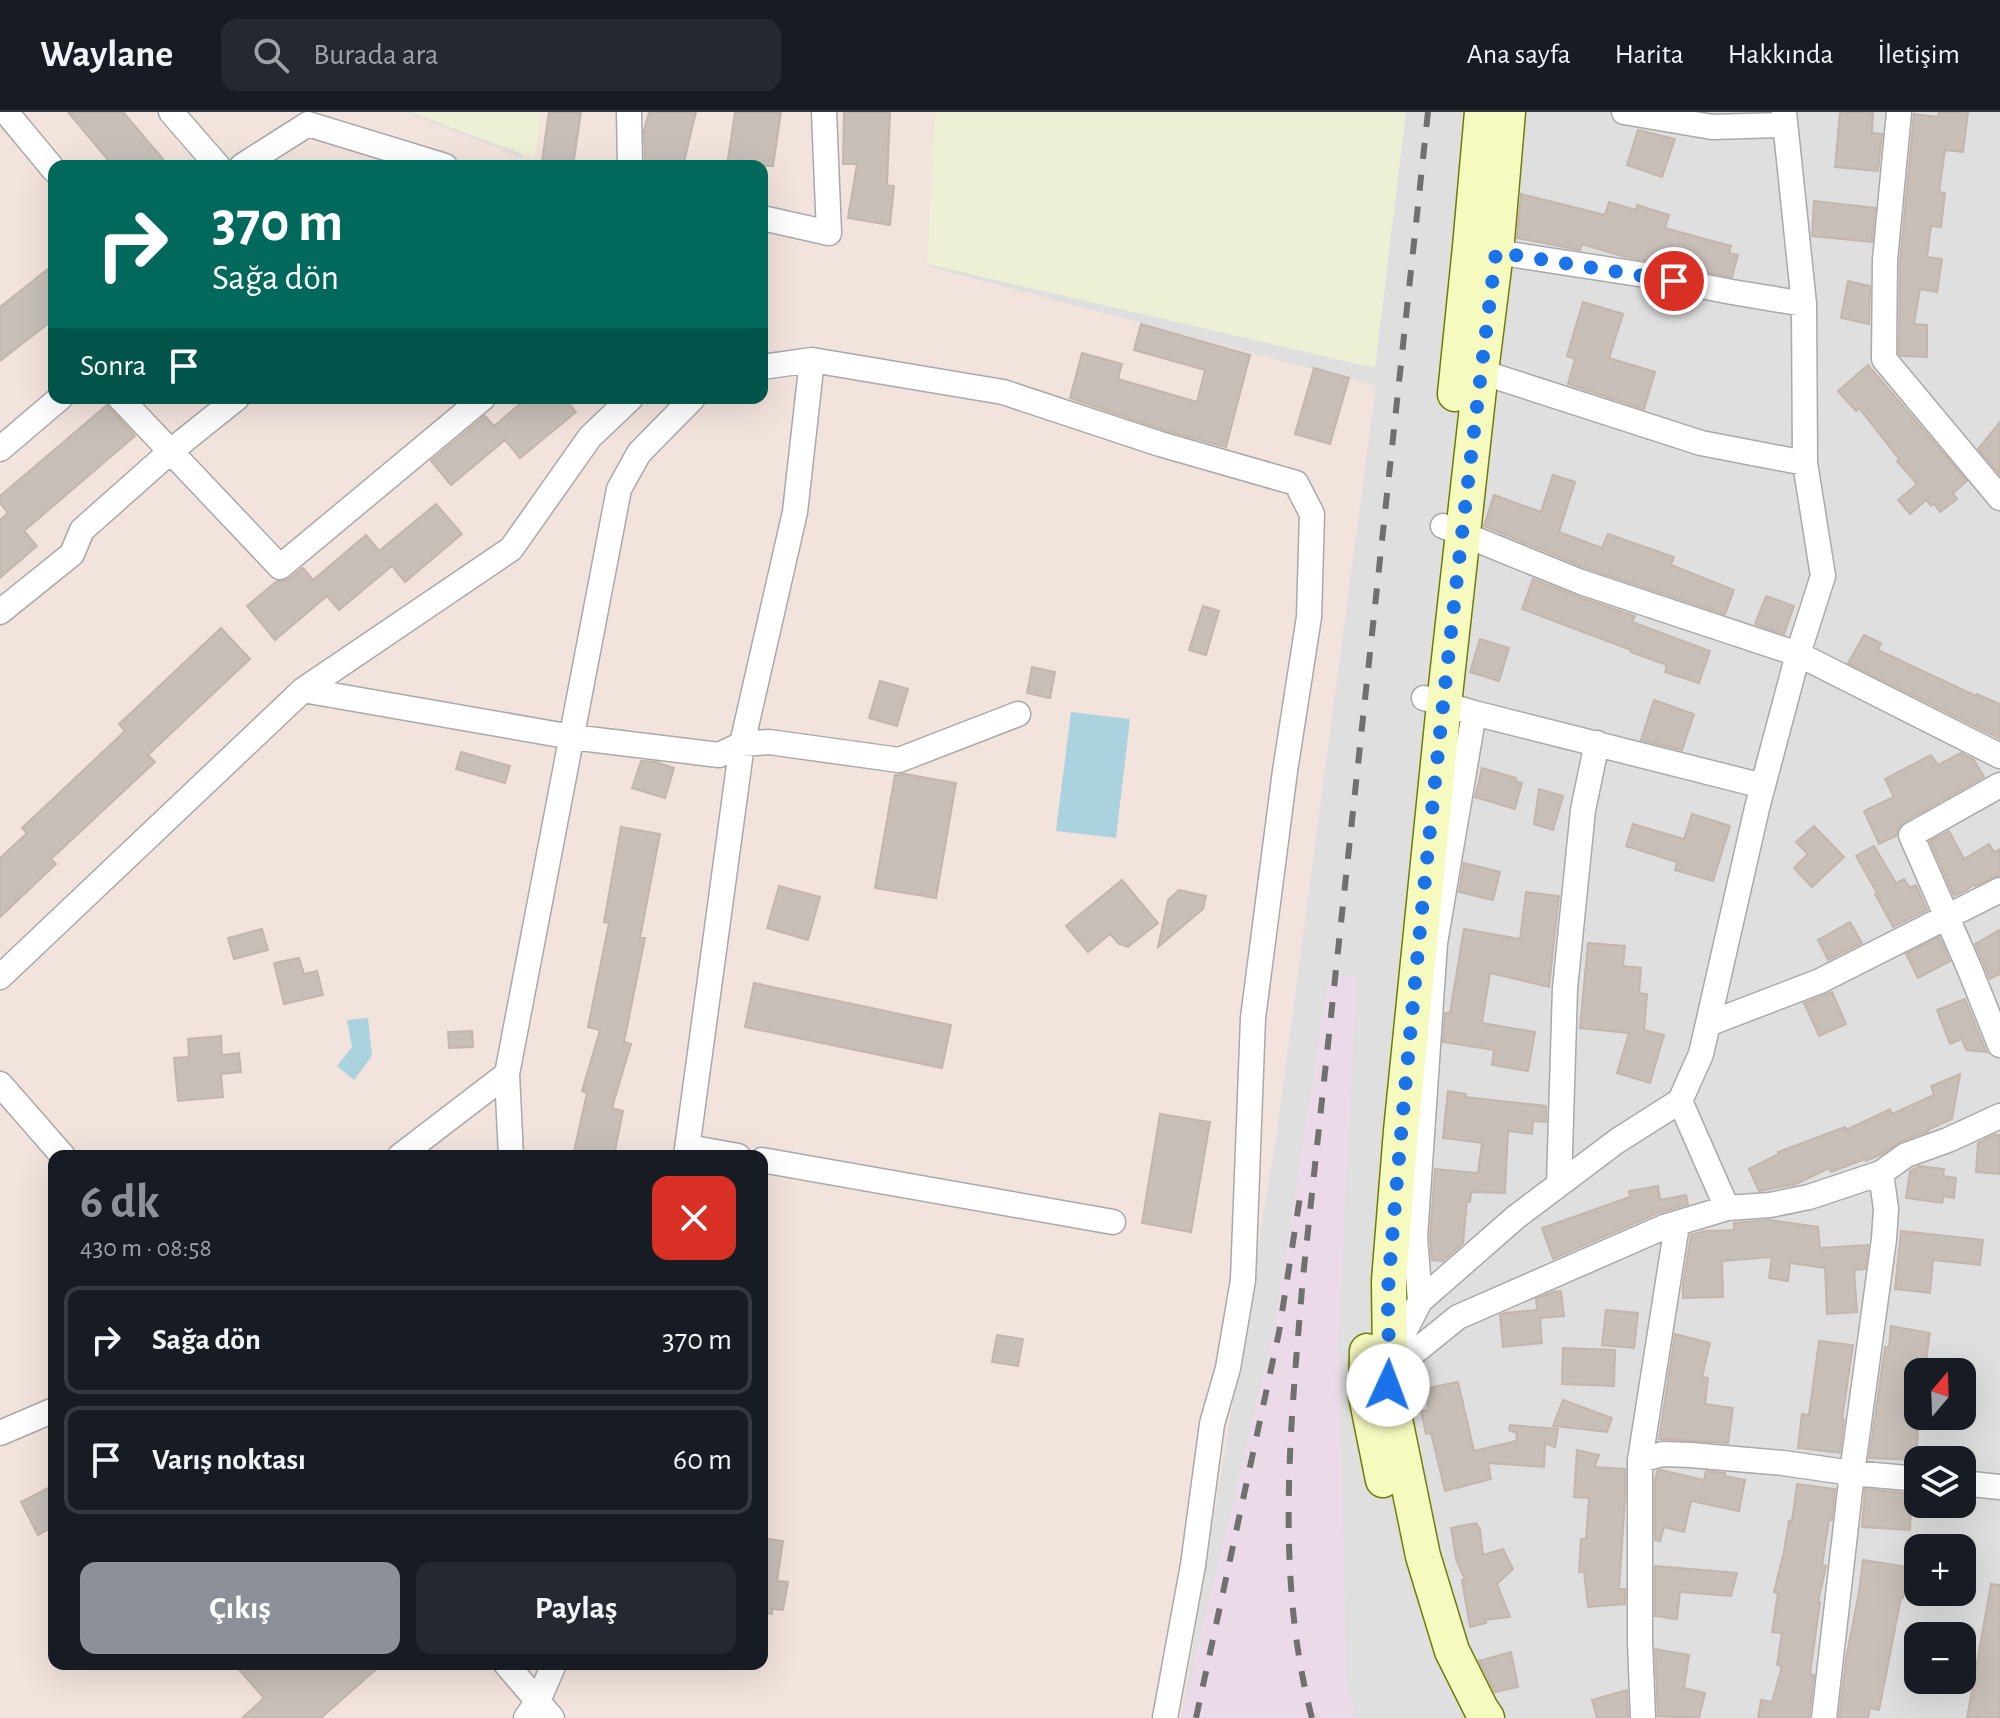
<!DOCTYPE html>
<html lang="tr">
<head>
<meta charset="utf-8">
<style>
  body { margin:0; font-family:"Alegreya Sans",sans-serif; background:#242831; color:#f1f3f6; height:100vh; display:flex; flex-direction:column; font-size:30px; white-space:nowrap }
  * { box-sizing:border-box; margin:0 }
  p { font-size:26px; color:#9ea1a6 }
  .icon { flex:none; width:44px; height:44px; fill:none; stroke:currentColor; stroke-width:2; stroke-linecap:round; stroke-linejoin:round }
  .map { position:relative; flex:1; overflow:hidden }
  .drawer { position:absolute; left:48px; top:1038px; width:720px; height:520px; display:flex; flex-direction:column; background:#171b24; border-radius:16px; box-shadow:0 8px 32px #0002 }
  .drawer>* { flex:none }
  .top-card { position:absolute; left:48px; top:48px; width:720px; height:244px; border-radius:16px; box-shadow:0 8px 32px #0002; background:#00695c; color:#fff; overflow:hidden }
  .needle { width:52px; rotate:19deg }
  .tools { position:absolute; left:1904px; top:1246px; display:grid; gap:16px }
  .tools a { display:grid; place-items:center; width:72px; height:72px; border-radius:16px; background:#171b24; box-shadow:0 8px 32px #0002; font-size:40px }
  .pin { position:absolute; display:grid; place-items:center; width:68px; height:68px; color:#fff; margin:-34px; border:4px solid #fff; border-radius:50%; box-shadow:0 2px 8px #0007 }
  .me { position:absolute; width:88px; margin:-44px; rotate:2deg; stroke-linejoin:round; filter:drop-shadow(0 0 6px #0008) }
  .turn { display:flex; align-items:center; gap:28px; height:168px; padding:0 32px; font-size:36px }
  .turn .icon { width:104px; height:104px; stroke-width:2.5 }
  .turn b { display:block; font-size:56px; line-height:68px }
  .then { display:flex; align-items:center; height:76px; padding:0 32px; background:#0003; gap:16px; font-size:30px }
  .round { display:grid; place-items:center; flex:none; width:84px; height:84px; border-radius:16px; background:#242831 }
  .overview { display:flex; align-items:center; justify-content:space-between; height:136px; padding:0 32px }
  h1 { font-size:48px; font-weight:700; line-height:60px; color:#8c9099 }
  .action { display:flex; gap:16px; margin-top:auto; padding:16px 32px }
  .action a { flex:1; height:92px; border-radius:16px; background:#8c9099; color:#fff; font-size:32px; font-weight:700; line-height:92px; text-align:center }
  .action a+a { background:#242831; color:#f1f3f6 }
  ul { padding:0; list-style:none }
  li { display:flex; align-items:center; gap:24px; height:108px; margin:0 16px 12px; padding:0 16px; border:4px solid #363941; border-radius:16px }
  li div { flex:1 }
  li b { display:block; font-size:30px }
  li em { font-style:normal }
  header { display:flex; align-items:center; gap:48px; box-sizing:border-box; height:112px; padding:0 40px; background:#171b24; border-bottom:2px solid #363941 }
  header strong { font-size:38px }
  nav { display:flex; gap:44px; margin-inline-start:auto; font-size:28px }
  .search { width:560px; height:72px; background:#242831; display:flex; align-items:center; gap:20px; box-sizing:border-box; padding:0 28px; border-radius:16px; color:#9ea1a6; font-size:30px }
  .map>svg:first-child { display:block }
</style>
</head>
<body>
<header>
<strong>Waylane</strong>
<div class="search"><svg class="icon" aria-label="search" viewBox="0 0 24 24"><circle cx="10" cy="10" r="6"/><path d="M15 15l6 6"/></svg>Burada ara</div>
<nav><a>Ana sayfa</a><a>Harita</a><a>Hakkında</a><a>İletişim</a></nav>
</header>
<div class="map">
<svg width="2000" height="1606" viewBox="0 0 2000 1606">
  <rect width="100%" height="100%" fill="#f2efe9"/>
  <path fill="#e0dfdf" fill-rule="evenodd" d="M0 0H2000V1606H0ZM54 54H762V286H54ZM54 1044H762V1552H54ZM1918 1260H1962V1304H1918ZM1918 1348H1962V1392H1918ZM1918 1436H1962V1480H1918ZM1918 1524H1962V1568H1918Z"/>
  <path fill="#ebdbe8" d="M1329 863 1357 864 1338 1232 1347 1574 1357 1606H1181L1273 1222Z"/>
  <path fill="#f3e3dd" fill-rule="evenodd" d="M0 0H406L523 46 531 0H935L927 154 1376 274 1277 1019 1181 1606H0ZM54 54H762V286H54ZM54 1044H762V1552H54Z"/>
  <path fill="#eef0d5" d="M410 0H541L535 47Z
    M935 0H1406L1375 256 927 152Z"/>
  <path fill="#aad3df" d="M1071 600 1130 607 1116 726 1056 719Z
    M368 906 372 944 354 968 337 954 352 935 347 908Z"/>
  <path fill="#c7bfb8" stroke="#c4b6ab" stroke-width="2" d="M68 0H123L169 54H113Z
    M549 0H581L573 54 542 49Z
    M649 0H696L683 54H657L645 51 644 18Z
    M735 0H781L773 54H727Z
    M844 0H890L887 73 894 74 890 113 848 106 857 52H843Z
    M1840 0H1873L1872 21 1882 22 1878 59 1835 55Z
    M1939 0H1968L1963 40 1945 38 1939 80 1945 81 1941 115 1931 114 1927 145 1942 147 1937 180 1920 177 1914 212 1927 213V245L1901 244 1899 242 1900 149 1914 2 1938 5Z
    M1638 18 1675 27 1662 65 1627 53Z
    M1521 82 1605 103 1609 90 1636 98 1637 93 1669 103 1665 116 1731 134 1729 141 1738 143 1732 165 1622 144 1582 132 1580 138 1517 126Z
    M1814 89 1875 96 1872 130 1812 124Z
    M54 152V207L0 249V195Z
    M1848 169 1870 174 1869 212 1841 206Z
    M1583 190 1623 202 1609 246 1655 260 1644 297 1568 272 1575 247 1567 244Z
    M1141 212 1250 243 1226 335 1164 318 1070 286 1082 241 1122 252 1118 267 1197 290 1205 258 1134 238Z
    M1868 253 1967 369 1953 381 1957 387 1940 400 1934 392 1931 394 1926 388 1910 402 1898 388 1917 372 1897 349 1899 347 1859 296 1856 299 1838 279Z
    M1314 256 1349 266 1330 332 1295 322Z
    M527 286H565L576 300 520 346 505 328 451 373 431 349 485 304 494 314Z
    M107 293 135 324 24 419 37 434 0 466V408L8 401 0 391V384Z
    M2000 310V363L1978 337Z
    M1553 363 1575 370 1559 420 1602 436 1608 422 1674 445 1671 453 1734 478 1725 502 1586 456 1484 414 1494 383 1541 400Z
    M436 392 462 422 405 470 392 454 339 498 327 484 275 528 247 494 277 469H284L289 467 303 456 313 468 366 423 379 439Z
    M1533 467 1576 484 1635 504 1632 510 1710 539 1699 571 1665 560 1667 553 1631 540V538L1522 497Z
    M1766 484 1794 494 1784 522 1755 512Z
    M1203 494 1219 499 1206 543 1189 538Z
    M221 516 250 547 148 643 155 650 51 747 56 752 0 805V746L27 721 22 716 125 619 119 612Z
    M1864 523 1881 531 1878 538 1976 584 1977 582 2000 592V627L1848 551Z
    M1480 527 1509 536 1499 569 1470 560Z
    M1032 555 1055 560 1050 586 1027 581Z
    M880 569 908 577 897 614 869 606Z
    M1654 588 1694 602 1682 638 1641 628Z
    M461 640 510 654 505 671 456 657Z
    M1961 641 1974 648 1984 665 1904 710 1898 716 1896 724 1879 732 1864 699 1894 685 1885 667 1931 643 1938 653Z
    M641 649 656 650 674 656 665 686 632 676Z
    M1482 656 1516 666 1515 669 1522 671 1515 697 1475 685Z
    M905 662 956 671 936 786 875 776 895 663Z
    M1539 677 1563 684 1553 718 1534 712Z
    M1692 702 1730 714 1713 769 1675 758 1677 750 1626 734 1633 712 1684 727Z
    M1814 714 1844 745 1812 775 1794 756 1808 742 1796 730Z
    M621 715 660 722 640 826H645L624 930 631 932 612 996 623 999 614 1044H573L587 981 582 979 600 918 588 915 609 811 604 810Z
    M1949 719 1964 747 1989 732 1994 740 2000 737V763L1975 774 1974 772 1967 778 1954 784 1930 729Z
    M1874 734 1896 771 1904 767 1910 776 1916 773 1927 798 1893 815 1875 782 1877 781 1856 744Z
    M1464 751 1500 760 1493 788 1459 780Z
    M1122 768 1158 811 1128 835 1119 832 1110 822 1088 840 1066 814Z
    M779 774 820 785 808 828 767 816Z
    M1179 778 1206 784 1203 797 1158 835 1168 788Z
    M1526 780 1559 784 1549 875 1490 861 1482 911 1535 920 1528 959 1492 953 1494 938 1443 930 1445 901H1450L1464 817 1520 827Z
    M1850 810 1862 831 1828 848 1818 828Z
    M262 817 268 838 234 847 228 826Z
    M2000 818V862L1990 867 1975 832Z
    M1939 825 1950 849 1918 866 1906 842Z
    M1588 831 1625 834 1623 854 1641 856 1639 881 1647 882 1644 918 1664 923 1650 971 1617 961 1629 921 1580 916Z
    M299 846 304 862 317 859 323 883 284 892 274 851Z
    M754 871 951 913 942 956 745 915Z
    M1832 880 1846 912 1819 924 1804 891Z
    M1965 887 1986 939 1987 940 1966 938 1962 927 1950 932 1937 898Z
    M472 919 473 935 449 936 448 920Z
    M221 924 222 943 239 941 241 960 221 962 223 985 178 989 174 946 189 945 188 927Z
    M1960 962 1952 1007 1925 1019H1929L1901 1029 1882 1042 1866 1049 1865 1047 1831 1060 1829 1056 1796 1072 1759 1079 1749 1057 1779 1042 1778 1040 1845 1015 1846 1018 1890 997 1892 1002 1934 983 1931 974Z
    M1448 979 1466 982 1465 985 1546 994V1010L1533 1009 1532 1022 1508 1019 1505 1081 1471 1080 1470 1090H1467L1463 1131 1443 1149 1432 1148 1430 1125 1435 1057 1478 1061 1482 1031 1443 1026Z
    M1160 1002 1210 1010 1191 1120 1142 1111Z
    M1994 1023H2000V1062L1976 1060 1978 1031Z
    M1920 1054 1944 1057 1943 1064 1956 1066 1954 1086 1944 1084 1942 1091 1906 1086 1910 1059Z
    M1658 1074 1660 1088 1686 1083 1688 1092 1658 1101 1553 1147 1542 1116 1630 1085 1629 1079Z
    M1769 1108 1818 1115 1820 1136 1868 1133 1865 1157 1854 1158 1857 1200 1827 1202 1825 1156 1790 1151 1788 1169 1769 1166 1772 1145 1722 1149 1723 1185 1683 1186V1171L1691 1123 1704 1119 1734 1118V1111Z
    M1901 1119 1983 1128 1980 1153 1933 1148 1930 1181 1895 1177Z
    M1561 1179 1564 1204 1540 1206 1542 1231 1503 1235 1500 1203 1505 1201 1537 1198 1536 1187 1553 1180Z
    M1606 1198 1638 1201 1634 1236 1602 1233Z
    M1891 1214 1930 1221 1924 1260H1918V1279L1914 1278 1911 1316 1918 1317 1916 1348 1869 1346 1885 1235H1889Z
    M1675 1222 1710 1231 1702 1265 1708 1266 1705 1292 1733 1296 1728 1331 1659 1327Z
    M997 1223 1023 1227 1018 1254 992 1250Z
    M1819 1229 1853 1233 1842 1307H1844L1840 1341 1798 1336 1802 1302 1809 1303Z
    M1563 1236 1615 1238 1614 1274 1562 1272Z
    M1458 1270 1474 1339 1516 1329 1517 1321 1509 1318 1510 1313 1558 1317 1555 1335 1545 1331 1544 1355 1488 1351 1491 1367 1445 1379 1431 1321 1426 1322 1421 1299 1429 1298 1424 1277Z
    M1563 1288 1612 1306 1607 1320 1553 1314Z
    M1577 1338 1599 1343 1594 1355 1625 1357V1388L1619 1477H1625V1492L1588 1495 1584 1460H1579L1581 1427H1586L1589 1386 1574 1385Z
    M1661 1358 1704 1368 1706 1359 1725 1361V1364L1745 1368 1739 1399 1691 1389 1684 1420 1664 1415 1660 1429 1655 1428V1368L1657 1359Z
    M1797 1372 1835 1377 1832 1408H1829L1822 1453 1826 1454 1818 1490H1820L1810 1562 1814 1563 1809 1606H1758L1761 1588 1772 1590 1782 1554 1777 1553 1782 1521 1772 1520 1778 1481 1774 1480 1784 1439 1789 1409H1792Z
    M54 1373V1414L38 1423 21 1390Z
    M1865 1377 1912 1382 1910 1418 1862 1415Z
    M1476 1411 1480 1417 1483 1443 1503 1437 1513 1457 1497 1472 1510 1505 1485 1508 1486 1511 1470 1515 1462 1468H1465L1456 1447 1451 1416Z
    M762 1426 783 1429 777 1469 788 1470 783 1498 772 1497V1502L762 1501Z
    M1863 1448 1908 1455 1903 1486H1901L1879 1598 1870 1596 1868 1606H1839L1846 1547 1859 1480Z
    M1655 1454 1737 1461 1731 1484 1680 1480 1677 1507 1655 1504Z
    M1991 1472 2000 1473V1606H1967Z
    M1655 1537 1689 1543 1684 1576 1705 1581 1699 1606 1658 1604Z
    M1511 1540 1518 1575 1495 1580 1479 1549Z
    M234 1552H382L321 1606H242L264 1586Z
    M1627 1578 1628 1606H1597L1592 1588Z"/>
  <g fill="none" stroke-linecap="round" stroke-linejoin="round">
    <g stroke="#a9a9a9" stroke-width="27">
      <path id="street" d="M6 0 54 58
        M171 0 218 54
        M629 0 630 54
        M1624 0 1712 15 1784 13
        M1899 0 1885 148 1884 247 2000 386
        M242 54 308 12 445 54
        M762 106 829 121 824 0
        M1483 138 1645 163 1732 180 1804 192
        M762 255 812 248
        M1469 256 1701 331 1805 351
        M120 286 280 455 483 286
        M0 337 60 286
        M1443 414 1581 470 1798 542 2000 644
        M0 500 72 442 82 418 171 339 237 286
        M303 578 572 625 719 643 742 632 769 630 899 648 1018 602
        M1424 586 1474 601 1763 674
        M2000 673 1911 723 1970 858 2000 933
        M0 865 303 578 511 437 590 325 631 286
        M1708 912 1820 869 2000 778
        M0 972 63 1044
        M1680 989 1727 1096
        M688 1035 738 1044
        M400 1044 507 962
        M511 1044 507 962 619 377 639 341 693 286
        M686 1044 742 632 795 400 812 248 1003 280 1160 332 1296 371 1312 402 1309 505 1285 659 1253 906 1243 1168 1228 1256 1212 1312 1193 1453 1165 1606
        M762 1048 1113 1110
        M1559 1072 1565 876 1583 698 1597 631
        M1677 1113 1640 1348 1663 1342 1691 1343 1783 1351 1852 1361 1918 1367
        M1420 1189 1415 1125 1435 831 1474 601
        M1392 1244 1420 1189 1516 1105 1617 1029 1680 989 1701 942 1757 696 1798 542 1823 464 1805 351 1804 192 1784 0
        M1394 1265 1411 1243 1458 1205 1664 1115 1727 1096 1770 1093 1809 1085 1881 1061 1906 1043 1948 1028 2000 1004
        M0 1321 54 1298
        M1640 1348V1530L1643 1606
        M1962 1371 2000 1375
        M506 1552 552 1606
        M526 1606 538 1589 554 1552
        M1824 1606 1852 1361 1884 1127 1886 1097 1881 1061"/>
    </g>
    <g stroke="#707d05" stroke-width="37">
      <path id="secondary" d="M1455 282 1470 135 1482 0
        M1367 1239 1366 1284 1383 1368
        M1487 1606 1481 1597 1452 1539 1423 1444 1388 1273 1390 1249 1389 1169 1401 1019 1444 592 1481 259 1496 140 1508 0"/>
    </g>
    <use href="#street" stroke="#fff" stroke-width="24"/>
    <use href="#secondary" stroke="#f7fabf" stroke-width="34"/>
    <path stroke="#707070" stroke-width="6" stroke-dasharray="16 16" stroke-linecap="butt" d="M1196 1606 1279 1220 1300 1085
      M1312 1606C1274 1462 1291 1311 1303 1165L1428 0"/>
  </g>
  <g fill="none" stroke-linecap="round" stroke-linejoin="round">
    <path stroke="#1a73e8" stroke-width="14" stroke-dasharray="0 25.2" d="M1388 1273C1391 1237 1386 1200 1389 1164 1417 822 1453 480 1496 140L1674 169"/>
  </g>
</svg>
<div class="tools">
<a><svg class="needle" viewBox="-14 -14 28 28"><path d="M0-13l5 13h-10z" fill="#e53935"/><path d="M0 13l5-13h-10z" fill="#9ea1a6"/></svg></a>
<a><svg class="icon" aria-label="layers" viewBox="0 0 24 24"><path d="M12 4l9 5-9 5-9-5zM3 14l9 5 9-5"/></svg></a>
<a>+</a>
<a>−</a>
</div>
<div class="pin" style="left:1674px;top:169px;background:#d93025"><svg class="icon" aria-label="arrive" viewBox="0 0 24 24"><path d="M6 21V4h12l-3 4 3 4H6"/></svg></div>
<svg class="me" style="left:1388px;top:1273px" viewBox="-20 -20 40 40"><circle r="19" fill="#fff"/><path d="M0-13L10 11 0 6-10 11z" fill="#1a73e8"/></svg>
<div class="top-card">
<div class="turn"><svg class="icon" aria-label="right" viewBox="0 0 24 24"><path d="M7 20v-9h11M14 6l5 5-5 5"/></svg><div><b>370 m</b>Sağa dön</div></div>
<div class="then">Sonra<svg class="icon" aria-label="arrive" viewBox="0 0 24 24"><path d="M6 21V4h12l-3 4 3 4H6"/></svg></div>
</div>
<section class="drawer">
<div class="overview"><div><h1>6 dk</h1><p>430 m · 08:58</p></div><a class="round" style="background:#d93025;color:#fff"><svg class="icon" aria-label="close" viewBox="0 0 24 24"><path d="M6 6l12 12M18 6L6 18"/></svg></a></div>
<ul>
<li><svg class="icon" aria-label="right" viewBox="0 0 24 24"><path d="M7 20v-9h11M14 6l5 5-5 5"/></svg><div><b>Sağa dön</b></div><em>370 m</em></li>
<li><svg class="icon" aria-label="arrive" viewBox="0 0 24 24"><path d="M6 21V4h12l-3 4 3 4H6"/></svg><div><b>Varış noktası</b></div><em>60 m</em></li>
</ul>
<div class="action"><a>Çıkış</a><a>Paylaş</a></div>
</section>
</div>
</body>
</html>
